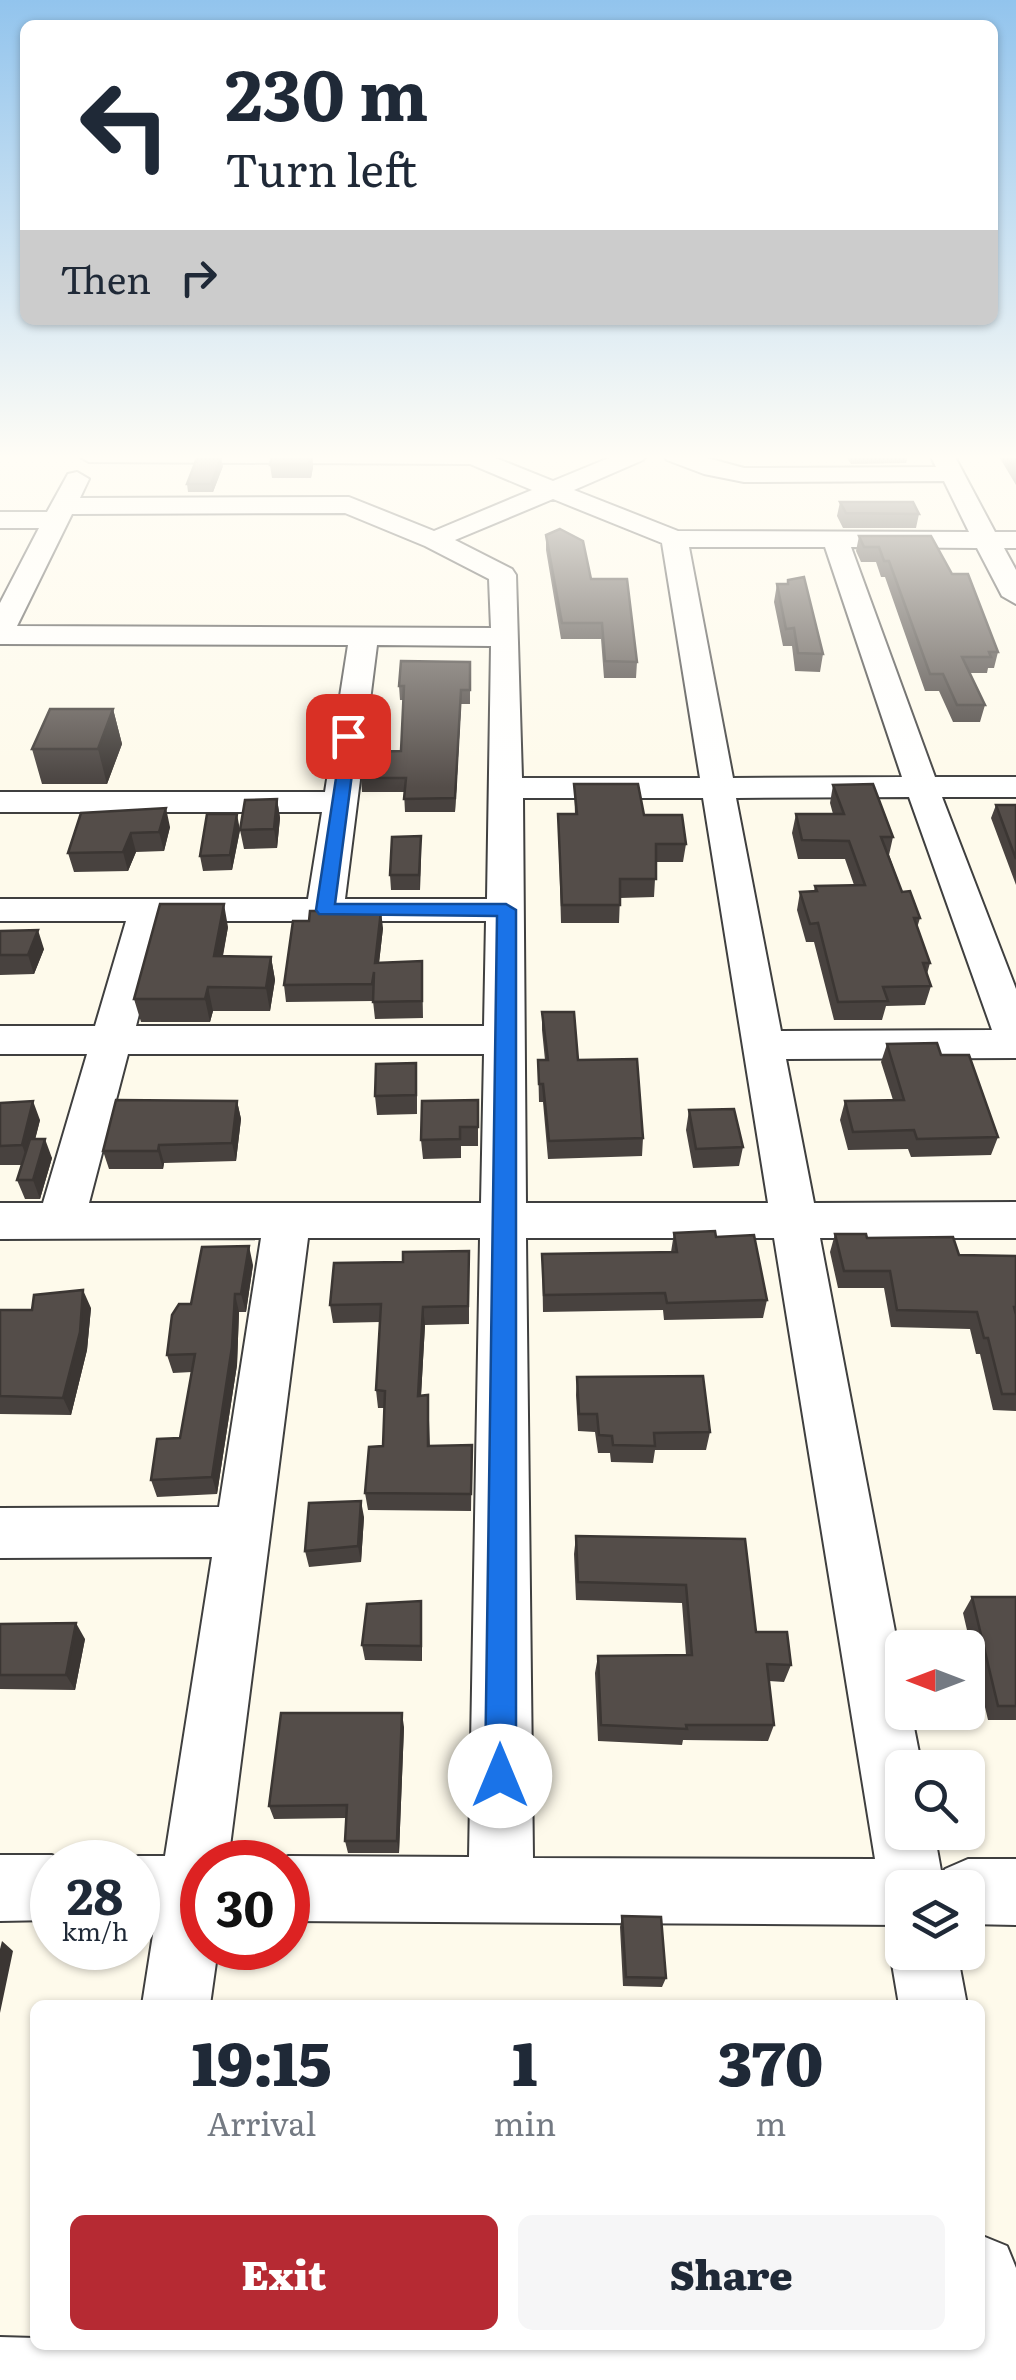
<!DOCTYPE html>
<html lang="en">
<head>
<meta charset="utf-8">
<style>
  body { margin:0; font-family:Literata,serif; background:#f6f6f7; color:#1f2937; height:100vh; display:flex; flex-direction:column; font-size:38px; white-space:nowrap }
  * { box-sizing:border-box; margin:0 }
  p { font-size:32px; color:#747a83 }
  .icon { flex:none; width:55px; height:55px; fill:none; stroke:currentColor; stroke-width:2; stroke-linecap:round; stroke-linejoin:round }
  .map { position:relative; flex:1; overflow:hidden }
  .drawer { position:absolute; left:30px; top:2000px; width:955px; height:350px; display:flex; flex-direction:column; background:#fff; border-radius:15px; box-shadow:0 2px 8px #0004 }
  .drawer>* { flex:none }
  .top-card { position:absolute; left:20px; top:20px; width:978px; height:305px; border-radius:15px; box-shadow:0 2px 8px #0004; background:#fff; color:#1f2937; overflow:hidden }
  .needle { width:65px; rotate:270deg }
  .tools { position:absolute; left:885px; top:1630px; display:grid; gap:20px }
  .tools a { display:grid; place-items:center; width:100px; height:100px; border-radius:15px; background:#fff; box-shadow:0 2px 8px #0004; font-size:50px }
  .speed { position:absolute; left:30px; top:1840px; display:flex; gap:20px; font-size:50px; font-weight:700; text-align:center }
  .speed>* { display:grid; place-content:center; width:130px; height:130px; border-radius:50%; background:#fff; box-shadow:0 2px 8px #0004; line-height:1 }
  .speed small { font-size:25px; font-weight:400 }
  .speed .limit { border:15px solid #d22; background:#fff; color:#111 }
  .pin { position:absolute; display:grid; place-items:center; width:85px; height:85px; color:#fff; margin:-42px; border-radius:20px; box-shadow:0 5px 15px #0006 }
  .me { position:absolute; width:110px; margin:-55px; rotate:0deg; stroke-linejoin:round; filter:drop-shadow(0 0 8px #0008) }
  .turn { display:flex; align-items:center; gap:35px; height:210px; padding:0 40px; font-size:45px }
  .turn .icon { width:130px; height:130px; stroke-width:2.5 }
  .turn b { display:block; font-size:70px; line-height:85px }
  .then { display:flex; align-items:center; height:95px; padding:0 40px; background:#0003; gap:20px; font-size:38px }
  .eta { display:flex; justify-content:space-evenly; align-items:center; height:170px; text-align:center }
  .eta b { font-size:60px; font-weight:800; line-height:70px }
  .primary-button { display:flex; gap:20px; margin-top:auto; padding:20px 40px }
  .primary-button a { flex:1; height:115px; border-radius:15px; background:#b62a33; color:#fff; font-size:40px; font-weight:800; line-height:115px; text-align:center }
  .primary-button a+a { background:#f6f6f7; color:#1f2937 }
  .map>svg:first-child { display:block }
</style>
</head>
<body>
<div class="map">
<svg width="1016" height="2380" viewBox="0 0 1016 2380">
  <rect width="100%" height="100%" fill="#fefaeb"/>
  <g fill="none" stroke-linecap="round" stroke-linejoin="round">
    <g stroke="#3f3f3f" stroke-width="4">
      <path id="minor" d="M77 455H488L553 481 616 455H647L643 460 574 490 678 531 969 532 944 481 744 482 704 474 667 460 663 455H696L744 468 936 467 930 455H954L995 532H1016V548H1004L1016 570V604L1002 596 977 548 851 547 935 777H1016V797H942L1016 989V1058L786 1059 814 1203 1016 1202V1238H820L902 1668V1712H911L922 1768H902V1832H934L942 1876 945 1869 968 1859H1016V1925L968 1924V1888H902V1925L288 1921V1862H273L288 1856 469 1857 480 1238H308L228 1862H202V1948H218L210 2005H142L155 1922 138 1921V1862H123L138 1856H165L212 1557 0 1558V1508L219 1507 261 1238 0 1239V1203H43L87 1054H0V1026H95L126 921H0V899H308L322 812H0V792H325L348 645 0 644V603L39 528H0V512H47L68 474 77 472 89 479 80 498 349 497 434 531 532 490 470 464 89 462ZM553 499 662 543 700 778H522L516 575 512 569 455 540ZM345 513 425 546 489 579 491 628 17 626 72 514ZM689 547H825L902 777 733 778ZM377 645 491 646 487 899H345ZM909 797 992 1030 781 1031 736 798ZM523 798H703L768 1203H526ZM163 921H486L484 1026H136ZM128 1054H484L481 1203H89ZM526 1238H774L875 1859 533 1858Z
        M0 1855H52L69 1862H52V1920L0 1921Z
        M902 1927V1952H957L967 2005H899L890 1952Z
        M980 2235 1007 2246 1016 2268V2380H0V2337L35 2338V2345H980Z"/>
    </g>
    <use href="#minor" fill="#fff" fill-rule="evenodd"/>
  </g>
  <path fill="#48423f" d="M312 455 313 467 311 478H272L270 465Z
    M845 455H908L906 463 851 464Z
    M998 455H1016V485Z
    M223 466 213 492H188L187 484Z
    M840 502 919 514 916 528H843L837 516Z
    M546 535 591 579 637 662 636 678H604L601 639H561L546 550Z
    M859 536 952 574 998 652 994 668H988L987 673H970L985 705 980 722H953L939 691H925L885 577H881L876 562H861L856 551Z
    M788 580 823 654 820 672 795 671 792 646H783L774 602 777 584H787Z
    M470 662V704H461L455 812H405L404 792H362L361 778 401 751 403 700H400L399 686Z
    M113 709 122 744 107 784H42L32 749Z
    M574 784 644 815 686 844 683 862H656L654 897 620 898 619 923H561L558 814H575Z
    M833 785 893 837 889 855 902 892 920 918 917 928 930 963 927 974 931 986 925 1005 886 1006 882 1020H834L814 942H806L797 910 800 892 814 891 815 886 854 885 845 859H798L792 833 796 814H833L830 803Z
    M277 799 280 818 277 848 244 849 240 830Z
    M996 805H1016V885L991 818Z
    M81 813 170 827 164 851 136 852 128 871 74 872 68 853Z
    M240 830 232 870 203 871 200 856Z
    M421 836 420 890H391L390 875Z
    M228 927 223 956 271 957 275 980 270 1011H213L210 1022H141L134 999Z
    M383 928 379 963 422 961 423 1018 375 1019 373 1001 286 1002 284 985Z
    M0 931 44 949 34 974 0 975Z
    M542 1012 578 1060 643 1138 642 1156 548 1159 543 1102H539L538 1060H545L542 1030Z
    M887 1044 941 1055 998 1137 991 1155 911 1157 908 1149 848 1150 840 1120 845 1101 893 1100 881 1062Z
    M417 1082V1114L377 1115 375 1096Z
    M478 1100V1146H461V1158L423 1159 421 1140Z
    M237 1101 241 1119 236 1161 164 1163 163 1169H109L103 1151Z
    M0 1103 40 1120 35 1139 52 1158 40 1199H25L17 1180 22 1165H0Z
    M689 1110 743 1147 739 1166 693 1168 686 1130Z
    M674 1233 716 1237 767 1300 763 1318 664 1320 663 1310 543 1312 542 1254 671 1252Z
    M835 1234 959 1255 1016 1256V1411L993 1410 980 1354H976L970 1329 891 1327 884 1288H838L830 1252Z
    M253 1265 246 1312H239L237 1365 217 1494 157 1497 151 1480 180 1438 192 1372 173 1373 167 1355 191 1304Z
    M469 1270V1324L425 1325 421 1396 428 1395 430 1446 472 1445 471 1511 368 1510 365 1493 383 1446 384 1408H378L376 1390 380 1322 333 1323 330 1305Z
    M91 1308 87 1350 71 1415 0 1414V1310Z
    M577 1377 710 1432 706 1450H655L653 1463 611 1462 610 1453H598L595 1432 578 1431 576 1395Z
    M364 1517 361 1562 309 1567 305 1551Z
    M576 1536 745 1539 756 1632 791 1665 784 1682 769 1681 774 1725 768 1741 683 1740 682 1745 598 1741 595 1673 598 1656 686 1655 682 1603 576 1600 574 1554Z
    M972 1597H1016V1720H988L963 1613Z
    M422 1617V1661L365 1660 362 1645Z
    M0 1624 85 1639 75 1690 0 1689Z
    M404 1727 399 1853H348L345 1841 346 1818 274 1819 269 1806Z
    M622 1916 666 1978 662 1987 623 1986 620 1927Z"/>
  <path fill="#3b3633" d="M312 455 313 467 311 478 309 464Z
    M221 458 223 466 213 492 211 484Z
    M461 690V704L455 812V798Z
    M113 709 122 744 107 784 98 749Z
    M277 799 280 818 277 848 274 829Z
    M166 808 170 827 164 851 159 832Z
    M237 814 240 830 232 870 230 855Z
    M131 833 136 852 128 871 123 852Z
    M421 836V851L420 890 419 875Z
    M224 904 228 927 218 980 214 956Z
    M381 911 383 928 377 980 375 963Z
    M38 930 44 949 34 974 28 955Z
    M271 957 275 980 270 1011 266 988Z
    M208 987 213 1011 210 1022 205 999Z
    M33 1101 40 1120 29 1164 22 1145Z
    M237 1101 241 1119 236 1161 232 1143Z
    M45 1139 52 1158 40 1199 33 1180Z
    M159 1145 164 1163 163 1169 158 1151Z
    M249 1246 253 1265 246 1312 241 1294Z
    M83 1290 91 1308 87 1350 71 1415 63 1398Z
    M235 1294 239 1312 237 1365 217 1494 212 1477Z
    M423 1307 425 1325 420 1413 418 1396Z
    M361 1501 364 1517 361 1562 358 1546Z
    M421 1601 422 1617V1661L421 1646Z
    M76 1623 85 1639 75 1690 66 1675Z
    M402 1713 404 1727 399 1853 397 1841Z
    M2 1941 13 1951 0 2013V1949Z"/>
  <path fill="#544d49" stroke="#3b3633" stroke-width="2.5" d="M272 455H311L309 464 270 465Z
    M197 458H221L211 484H187Z
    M840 502H913L919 514 846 513Z
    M560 529 583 541 591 579H627L637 662 605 661 602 623H562L546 535Z
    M859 536H931L952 574H968L998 652H989L991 657H962L985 705H957L943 674H930L889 561H884L879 547H864Z
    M804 577 823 654 798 653 794 628 786 629 777 584H788V580Z
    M401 661 470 662V690H461L455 798 404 799 406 778H361L364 752 401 751 404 686H399Z
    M50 709H113L98 749H32Z
    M574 784H638L644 815H682L686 844H656V879H620V905H562L558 814H577Z
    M873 784 893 837H881L902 892 910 891 920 918H914L930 963H923L931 986 883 987 888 1001 838 1002 818 923 810 924 800 892 817 891 815 886 865 885 849 841 802 840 796 814H844L833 785Z
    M277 799 274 829 240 830 245 800Z
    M996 805H1016V859Z
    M166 808 159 832 131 833 123 852 68 853 81 813Z
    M207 814H237L230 855 200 856Z
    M421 836 419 875H390L392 837Z
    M160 904H224L214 956 271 957 266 988 208 987 205 999H134Z
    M310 911H381L375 963 422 961V1001L373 1002 374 972 372 984 284 985 293 921H309Z
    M38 930 28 955H0V931Z
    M542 1012H574L578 1060 637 1059 643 1138 549 1141 543 1084H539L538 1060H548Z
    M937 1043 941 1055H969L998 1137 917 1139 914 1130 853 1132 845 1101 904 1100 887 1044Z
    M416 1063V1095L375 1096 376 1064Z
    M116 1100 237 1101 232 1143 159 1145 158 1151H103Z
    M478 1100V1127H460V1139L421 1140 422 1101Z
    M33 1101 22 1145 0 1146V1103Z
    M734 1109 743 1147 696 1149 689 1110Z
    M30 1139H45L33 1180H17Z
    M715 1231 716 1237 754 1235 767 1300 667 1303 665 1293 544 1295 542 1254 677 1252 674 1233Z
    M835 1234H866L867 1238 953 1237 959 1255 1016 1256V1307H1014L1016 1315V1394H1002L988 1338H984L977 1312 897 1310 890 1271H844Z
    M249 1246 241 1294H235L232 1347 212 1477 151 1480 157 1439 180 1438 195 1354 167 1355 172 1315 179 1304H191L202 1247Z
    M469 1251 468 1306 423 1307 418 1396 428 1395V1446L472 1445 471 1494 365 1493 369 1447 383 1446 385 1391 376 1390 381 1304 330 1305 334 1263 403 1262V1252Z
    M83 1290 80 1332 63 1398 0 1396V1310H32L34 1295Z
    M703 1376 710 1432 654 1433 655 1446 613 1445 612 1436 599 1435 597 1414H579L577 1377Z
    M361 1501 358 1546 305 1551 309 1503Z
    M576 1536 745 1539 756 1632H787L791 1665 767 1664 774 1725H686L687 1729 601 1725 598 1656 692 1655 686 1585 578 1582Z
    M972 1597H1016V1706H998Z
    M421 1601V1646L362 1645 367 1604Z
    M76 1623 66 1675H0V1624Z
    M281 1713H402L397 1841H345L347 1805 269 1806Z
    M622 1916 661 1917 666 1978 626 1977Z"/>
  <linearGradient id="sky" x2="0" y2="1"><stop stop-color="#92c4ed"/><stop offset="0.58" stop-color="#fffdf6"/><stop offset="1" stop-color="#fffdf6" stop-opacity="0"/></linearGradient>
  <rect width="1016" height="788" fill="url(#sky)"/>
  <path fill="#1a73e8" stroke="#114b97" stroke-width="2.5" d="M343 732 357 736 335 904H506L516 910V1776L512 1787 500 1792 489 1787 485 1776 497 916 319 914 316 910Z"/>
</svg>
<div class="tools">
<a><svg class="needle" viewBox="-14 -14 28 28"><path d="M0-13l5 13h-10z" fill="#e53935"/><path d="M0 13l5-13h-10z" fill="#747a83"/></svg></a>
<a><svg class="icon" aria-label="search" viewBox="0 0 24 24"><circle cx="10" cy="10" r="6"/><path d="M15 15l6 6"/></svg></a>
<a><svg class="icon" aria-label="layers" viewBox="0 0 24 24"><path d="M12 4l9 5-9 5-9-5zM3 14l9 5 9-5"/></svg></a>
</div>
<div class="speed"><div>28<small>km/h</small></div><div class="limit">30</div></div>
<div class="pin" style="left:348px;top:736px;background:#d93025"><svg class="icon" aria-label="arrive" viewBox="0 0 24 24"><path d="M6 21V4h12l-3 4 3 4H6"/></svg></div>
<svg class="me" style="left:500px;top:1776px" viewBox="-20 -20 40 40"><circle r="19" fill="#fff"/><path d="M0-13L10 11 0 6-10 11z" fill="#1a73e8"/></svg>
<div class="top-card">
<div class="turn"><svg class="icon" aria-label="left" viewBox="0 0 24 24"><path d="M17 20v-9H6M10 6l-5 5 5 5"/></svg><div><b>230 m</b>Turn left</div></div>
<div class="then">Then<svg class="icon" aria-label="right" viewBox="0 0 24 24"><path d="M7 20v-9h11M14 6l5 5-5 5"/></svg></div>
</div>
<section class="drawer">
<div class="eta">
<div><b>19:15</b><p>Arrival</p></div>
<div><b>1</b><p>min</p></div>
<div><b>370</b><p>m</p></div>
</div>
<div class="primary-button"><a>Exit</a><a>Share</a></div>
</section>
</div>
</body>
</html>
